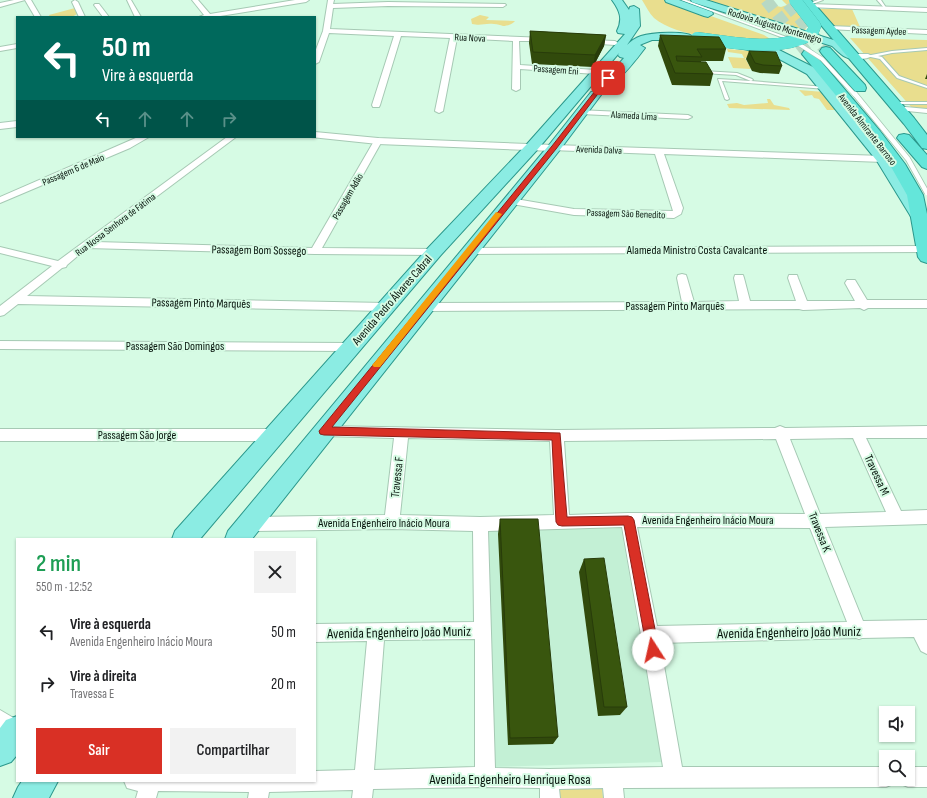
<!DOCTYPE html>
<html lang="pt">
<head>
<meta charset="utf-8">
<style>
  body { margin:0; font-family:"Sofia Sans Condensed",sans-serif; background:#f2f2f2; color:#202124; height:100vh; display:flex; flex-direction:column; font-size:15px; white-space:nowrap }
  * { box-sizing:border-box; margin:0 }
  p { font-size:13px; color:#757577 }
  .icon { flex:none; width:22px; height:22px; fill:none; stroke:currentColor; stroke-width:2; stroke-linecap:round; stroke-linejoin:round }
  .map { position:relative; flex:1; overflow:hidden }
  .details { position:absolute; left:16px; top:538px; width:300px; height:244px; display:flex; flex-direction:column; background:#fff; border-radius:0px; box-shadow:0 1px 3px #0004 }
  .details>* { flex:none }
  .banner { position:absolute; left:16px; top:16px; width:300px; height:122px; border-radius:0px; box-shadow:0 1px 3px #0004; background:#00695c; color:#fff; overflow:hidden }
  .tools { position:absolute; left:879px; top:706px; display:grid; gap:8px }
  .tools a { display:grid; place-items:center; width:36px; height:36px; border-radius:0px; background:#fff; box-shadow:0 1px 3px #0004; font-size:20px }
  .pin { position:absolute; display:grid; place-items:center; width:34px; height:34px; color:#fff; margin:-17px; border-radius:8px; box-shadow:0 2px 6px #0006 }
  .me { position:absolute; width:44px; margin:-22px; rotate:350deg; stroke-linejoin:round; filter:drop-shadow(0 0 3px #0008) }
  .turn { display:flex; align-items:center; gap:14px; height:84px; padding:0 20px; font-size:18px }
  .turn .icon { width:52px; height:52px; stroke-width:2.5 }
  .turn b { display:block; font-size:28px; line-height:34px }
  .lanes { display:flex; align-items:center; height:38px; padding:0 20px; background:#0003; justify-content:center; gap:20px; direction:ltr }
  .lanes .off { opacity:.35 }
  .round { display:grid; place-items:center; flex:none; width:42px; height:42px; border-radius:0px; background:#f2f2f2 }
  .summary { display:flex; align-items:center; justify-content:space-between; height:68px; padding:0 20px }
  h1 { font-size:24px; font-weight:600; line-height:30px; color:#1e9e55 }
  .cta { display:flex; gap:8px; margin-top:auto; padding:8px 20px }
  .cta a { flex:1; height:46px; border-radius:0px; background:#d93025; color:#fff; font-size:16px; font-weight:600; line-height:46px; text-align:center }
  .cta a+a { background:#f2f2f2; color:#202124 }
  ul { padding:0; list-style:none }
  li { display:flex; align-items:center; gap:12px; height:52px; padding:0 20px }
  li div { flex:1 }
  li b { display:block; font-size:15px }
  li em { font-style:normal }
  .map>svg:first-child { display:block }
</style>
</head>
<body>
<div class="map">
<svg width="927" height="798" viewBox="0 0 927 798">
  <rect width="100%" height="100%" fill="#d6fbe4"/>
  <path fill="#c3f0d5" d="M621 528 662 762 493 767 487 530Z"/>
  <path fill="#e9de8e" d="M642 0H666L764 35 775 42C741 39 680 40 654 18 649 13 646 6 642 0Z
    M700 0H768L773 5 781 7 787 5 782 0H791L807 23 805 31 763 20Z
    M75 8 77 14 72 17H50L49 15Z
    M819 9H852L860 27 833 26Z
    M480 15 489 17 486 20 515 21C513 24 507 26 503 26 500 25 498 24 494 24 484 23 482 26 472 24L471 19Z
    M850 38 927 40V110L912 108Z
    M727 49 750 51 782 60 745 58 751 69 733 68 728 57 744 58 742 54 728 52Z
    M799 90 824 92 839 110H827L819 99 814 98 812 95 805 96Z
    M767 99H770L774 105 789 108 790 110 729 108 727 104 737 103 744 105 768 103Z
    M602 786 603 798H559L558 789Z"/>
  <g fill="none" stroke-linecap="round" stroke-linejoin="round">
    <path stroke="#b7d8c4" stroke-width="12" stroke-dasharray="12 6" stroke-linecap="butt" d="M766 0 808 54
      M788 4 826 51"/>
    <g stroke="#a6c9b4" stroke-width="2">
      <path id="service" d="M681 0H686L792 39 789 40Z
        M818 0H823L810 5 807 4Z
        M877 0H881L887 9H885Z
        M927 48V50L892 53 878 56 882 57 899 76 927 86V88L897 78 880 59 866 56 892 51Z
        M703 71 737 73 752 79 753 80 751 81 826 87 828 88 826 89 722 81 729 99 727 100 725 99 718 79 751 81 736 75 702 73 701 72Z
        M891 102H927V104H893L891 103Z"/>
    </g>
    <g stroke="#a6c9b4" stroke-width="2">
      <path id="minor" d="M14 0H31L41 17H35L25 0 0 7V3Z
        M75 0 78 2 85 17H79L72 2Z
        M127 0H131L141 17H135Z
        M192 0H198L210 14 295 0H309L306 2 214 17H199L204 15Z
        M328 0H334L333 4 388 2 505 4 506 5 503 7 388 6 333 8 330 29 546 38 548 39V41H519L520 65 596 70 600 72 596 74 520 69V89L516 91 512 89 513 41 457 38 443 111 439 113 435 111 450 38 401 36 380 105 379 107H373L372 105 394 36 329 33 319 62 315 64V52L323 31Z
        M95 4H99L109 17H103L94 5Z
        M810 4 927 8V12L808 7V5Z
        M830 26 927 30V34L828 29V27Z
        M588 40 615 41 618 43 615 45 586 43 585 42Z
        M17 44V48L0 51V47Z
        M848 54H868L872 56C866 60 853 60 847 56Z
        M895 106 927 109V113L898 110 894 108Z
        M578 110 688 115 692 117 688 119 581 114 577 112Z
        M138 137H149L130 148 0 203V197Z
        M227 137H236L96 242 312 248 374 141 378 138 382 141 322 248 434 249 439 252 434 255 315 254 87 248 67 265 66 267 62 268 27 296 386 303 390 304 392 307 390 310 386 311 18 304 4 315 0 316V306L52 266 0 253V247L58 261Z
        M554 145 883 156 887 159 883 162 664 154 683 208 681 214 674 218 574 215 507 203 505 201 510 198 574 209 673 211 655 154 551 150 550 148Z
        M926 246V252L469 254 464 251 469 248Z
        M682 274 686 275 687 278 694 302 739 301 734 278 735 275H743L744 278 750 301H796L788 278 789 275H797L798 278 807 301H855L845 283 847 280H855L867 300H927V308H868L864 310 860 308 803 310 799 309 423 311 419 310 417 307 419 304 423 303 682 302 677 278 678 275Z
        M0 341 350 343 354 344 356 347 354 350 350 351 0 349Z
        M324 426 557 430 775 428 780 426 785 428 927 426V438H866L901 511 927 510V524L825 527 863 621 927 620V654L921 651 914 637 862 638 859 639 856 638 660 643 682 767H886V779H895L893 784 886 787 623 788 624 798H604L603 788 559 789 560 798H540V788L485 787 373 789 372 798H352L353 790 269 792 268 798H248L249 792 158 791 156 798H136L138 791 127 788 124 781H315V771L355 770 367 641 315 642V624L474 622 473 531 392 529 249 531 244 529 241 524 244 519 249 517 385 515 394 438 324 436 319 435 317 431 319 427ZM408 438 550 441 554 515 480 517 400 515ZM853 438 886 512 820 514 790 439ZM776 439 805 514 628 513 569 515 564 441ZM622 527 641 635 663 767 549 769 495 768 488 531ZM637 527 810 528 847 622 657 626ZM475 639V767L374 770 384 640Z
        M0 429H275L280 431 282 435 280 439 275 441H0Z
        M0 710 17 720V740L0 730Z
        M908 767H927V787H908L901 784 899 779H908Z"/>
    </g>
    <g stroke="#a6c9b4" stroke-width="2">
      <path id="tertiary" d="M17 121V127L0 129V123Z
        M315 132 378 138 554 145 558 146 560 148 558 150 554 151 378 144 311 137H315Z"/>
    </g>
    <g stroke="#2b988c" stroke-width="2">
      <path id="primary" d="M612 0H622L629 10 630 7 634 6 639 9 640 26 627 45C631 41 635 38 641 36 650 33 688 30 693 37L688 40H652L642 44 640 45 645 48C636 60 611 93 597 90L595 87 607 77 624 58 620 57 618 55 619 53 537 150 440 256 200 539H172L175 531 428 248 527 144 625 34 618 33 617 31C623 19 620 11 612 0Z
        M665 0H679L712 12 713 14 708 17 704 16 666 2Z
        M691 0H706L840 42 857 56 855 58C846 61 839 52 832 46L692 2Z
        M742 43 777 49 815 68 888 156 927 217 925 220 919 222 913 220 877 161 807 74 770 54 738 48 736 46Z
        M595 91 599 92 601 95 559 151 252 539H225L228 531 549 145 591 92Z
        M17 716V755L11 762 0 766V728L6 720Z
        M22 781H58L49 798H13L18 787Z"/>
    </g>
    <g stroke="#2b988c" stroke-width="2">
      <path id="trunk" d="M800 0H811L914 118 927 135V149L922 148 904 124Z
        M826 47 830 48 865 85 866 88 865 91H855L822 54 820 51 822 48Z
        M808 50 812 51 880 131 905 164 923 195 927 214V263L921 261 918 257 907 195 890 165 870 137 802 54 804 51Z
        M904 134 909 135 927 155V169L922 167 897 138 899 135Z"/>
    </g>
    <use href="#service" fill="#fff" fill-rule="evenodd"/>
    <use href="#minor" fill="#fff" fill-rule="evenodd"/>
    <use href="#tertiary" fill="#fff" fill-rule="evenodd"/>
    <use href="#primary" fill="#8bece3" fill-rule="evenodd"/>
    <use href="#trunk" fill="#64e6da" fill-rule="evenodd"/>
    <g stroke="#a6c9b4" stroke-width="4.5" stroke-linecap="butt">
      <path id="service-bridge-far1" d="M794 41 822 59 855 95"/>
    </g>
    <g stroke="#a6c9b4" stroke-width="6" stroke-linecap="butt">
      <path id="service-bridge" d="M855 94 908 159 927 193"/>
    </g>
    <g stroke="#2b988c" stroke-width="12" stroke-linecap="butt">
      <path id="trunk-bridge" d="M697 38C733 42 778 53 812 34L815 26 795 0"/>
    </g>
    <use href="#service-bridge-far1" stroke="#fff" stroke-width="3.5"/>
    <use href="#service-bridge" stroke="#fff" stroke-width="4.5"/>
    <use href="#trunk-bridge" stroke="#64e6da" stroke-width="12"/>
  </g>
  <path fill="#314a0c" d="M530 31 606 35 604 46 593 67 532 64 529 43Z
    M660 35 726 49 723 61H701V62L713 74 710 86 672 85 658 46Z
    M749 51 782 66 779 74 760 73 752 71 746 59Z
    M927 74V79H925Z
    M500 519 558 737 553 744 508 745 498 534Z
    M584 559 627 707 620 715 598 716 579 572Z"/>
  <path fill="#283c0a" d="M606 35 604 46 593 67 595 55Z"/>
  <path fill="#39560e" stroke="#283c0a" d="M530 31 606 35 595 55 533 52Z
    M660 35 719 37 726 49H697L702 57 676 56 677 61 706 62 713 74 675 73Z
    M749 51 776 52 782 66 763 65 755 63Z
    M500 519H538L558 737 510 738Z
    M604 558 627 707H604L584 559Z"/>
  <path fill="#d93025" stroke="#8d1f18" d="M606 77 610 78 556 149 332 427 560 433 567 517 628 516 632 517 634 520 659 650 657 655 653 657 649 655 647 650 624 525 562 526 558 525 556 522 552 440 324 435 320 434 319 431 552 146Z"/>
  <path fill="#f59e0b" d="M496 212 502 214 380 367H374L372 365 374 363Z"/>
  <g text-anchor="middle" stroke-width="4" stroke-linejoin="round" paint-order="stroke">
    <g font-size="10" fill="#07140c" stroke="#d6fbe4">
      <text transform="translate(775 25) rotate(17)" y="4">Rodovia Augusto Montenegro</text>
      <text transform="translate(879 30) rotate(2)" y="4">Passagem Aydee</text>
      <text transform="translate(470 37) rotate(3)" y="4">Rua Nova</text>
      <text transform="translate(556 69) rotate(4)" y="4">Passagem Eni</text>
      <text transform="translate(634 115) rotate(3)" y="4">Alameda Lima</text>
      <text transform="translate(868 129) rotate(52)" y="4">Avenida Almirante Barroso</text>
      <text transform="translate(599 149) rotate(2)" y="4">Avenida Dalva</text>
      <text transform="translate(73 169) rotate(-23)" y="4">Passagem 6 de Maio</text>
      <text transform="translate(347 196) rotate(-60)" y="4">Passagem Adão</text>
      <text transform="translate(626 213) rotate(2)" y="4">Passagem São Benedito</text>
      <text transform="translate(115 224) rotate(-37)" y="4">Rua Nossa Senhora de Fátima</text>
    </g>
    <g font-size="12" fill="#07140c" stroke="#d6fbe4">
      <text transform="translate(259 250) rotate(1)" y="4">Passagem Bom Sossego</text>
      <text x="697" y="254">Alameda Ministro Costa Cavalcante</text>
      <text transform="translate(392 300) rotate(-49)" y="4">Avenida Pedro Álvares Cabral</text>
      <text transform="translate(201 303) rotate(1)" y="4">Passagem Pinto Marquês</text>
      <text x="675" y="310">Passagem Pinto Marquês</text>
      <text x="175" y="350">Passagem São Domingos</text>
      <text x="137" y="439">Passagem São Jorge</text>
      <text transform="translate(877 475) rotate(65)" y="4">Travessa M</text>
      <text transform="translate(397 477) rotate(-84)" y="4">Travessa F</text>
      <text x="708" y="524">Avenida Engenheiro Inácio Moura</text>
      <text x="384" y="527">Avenida Engenheiro Inácio Moura</text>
      <text transform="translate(820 532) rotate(68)" y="4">Travessa K</text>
    </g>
    <g font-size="14" fill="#07140c" stroke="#d6fbe4">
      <text transform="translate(399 632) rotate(-1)" y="5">Avenida Engenheiro João Muniz</text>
      <text transform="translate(789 632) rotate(-1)" y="5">Avenida Engenheiro João Muniz</text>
      <text x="510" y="784">Avenida Engenheiro Henrique Rosa</text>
    </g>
  </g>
</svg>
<div class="tools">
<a><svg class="icon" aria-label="sound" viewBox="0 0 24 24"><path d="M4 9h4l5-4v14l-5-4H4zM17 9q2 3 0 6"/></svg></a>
<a><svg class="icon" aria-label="search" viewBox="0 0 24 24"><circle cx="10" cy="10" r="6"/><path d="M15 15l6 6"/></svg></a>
</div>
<div class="pin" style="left:608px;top:78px;background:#d93025"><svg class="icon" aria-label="arrive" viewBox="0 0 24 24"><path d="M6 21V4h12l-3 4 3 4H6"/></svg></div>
<svg class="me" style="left:653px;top:650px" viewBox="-20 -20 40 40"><circle r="19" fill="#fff"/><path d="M0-13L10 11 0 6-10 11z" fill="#d93025"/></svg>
<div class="banner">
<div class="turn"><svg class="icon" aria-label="left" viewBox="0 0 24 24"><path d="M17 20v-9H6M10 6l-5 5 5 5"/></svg><div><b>50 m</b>Vire à esquerda</div></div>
<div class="lanes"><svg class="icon" aria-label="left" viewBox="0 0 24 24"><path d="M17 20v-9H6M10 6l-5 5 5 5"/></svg><svg class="icon off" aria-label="ahead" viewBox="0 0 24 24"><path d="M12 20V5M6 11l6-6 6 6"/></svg><svg class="icon off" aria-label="ahead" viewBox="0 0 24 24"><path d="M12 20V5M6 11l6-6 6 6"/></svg><svg class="icon off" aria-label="right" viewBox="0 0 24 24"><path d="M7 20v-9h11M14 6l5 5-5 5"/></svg></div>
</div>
<section class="details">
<div class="summary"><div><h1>2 min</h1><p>550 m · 12:52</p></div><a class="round"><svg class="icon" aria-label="close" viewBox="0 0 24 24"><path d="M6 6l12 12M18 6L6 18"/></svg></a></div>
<ul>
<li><svg class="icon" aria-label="left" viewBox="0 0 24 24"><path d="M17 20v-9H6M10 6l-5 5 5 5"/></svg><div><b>Vire à esquerda</b><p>Avenida Engenheiro Inácio Moura</p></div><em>50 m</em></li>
<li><svg class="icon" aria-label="right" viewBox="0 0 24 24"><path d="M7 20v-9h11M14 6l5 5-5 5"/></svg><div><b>Vire à direita</b><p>Travessa E</p></div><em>20 m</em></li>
</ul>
<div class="cta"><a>Sair</a><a>Compartilhar</a></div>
</section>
</div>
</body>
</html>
